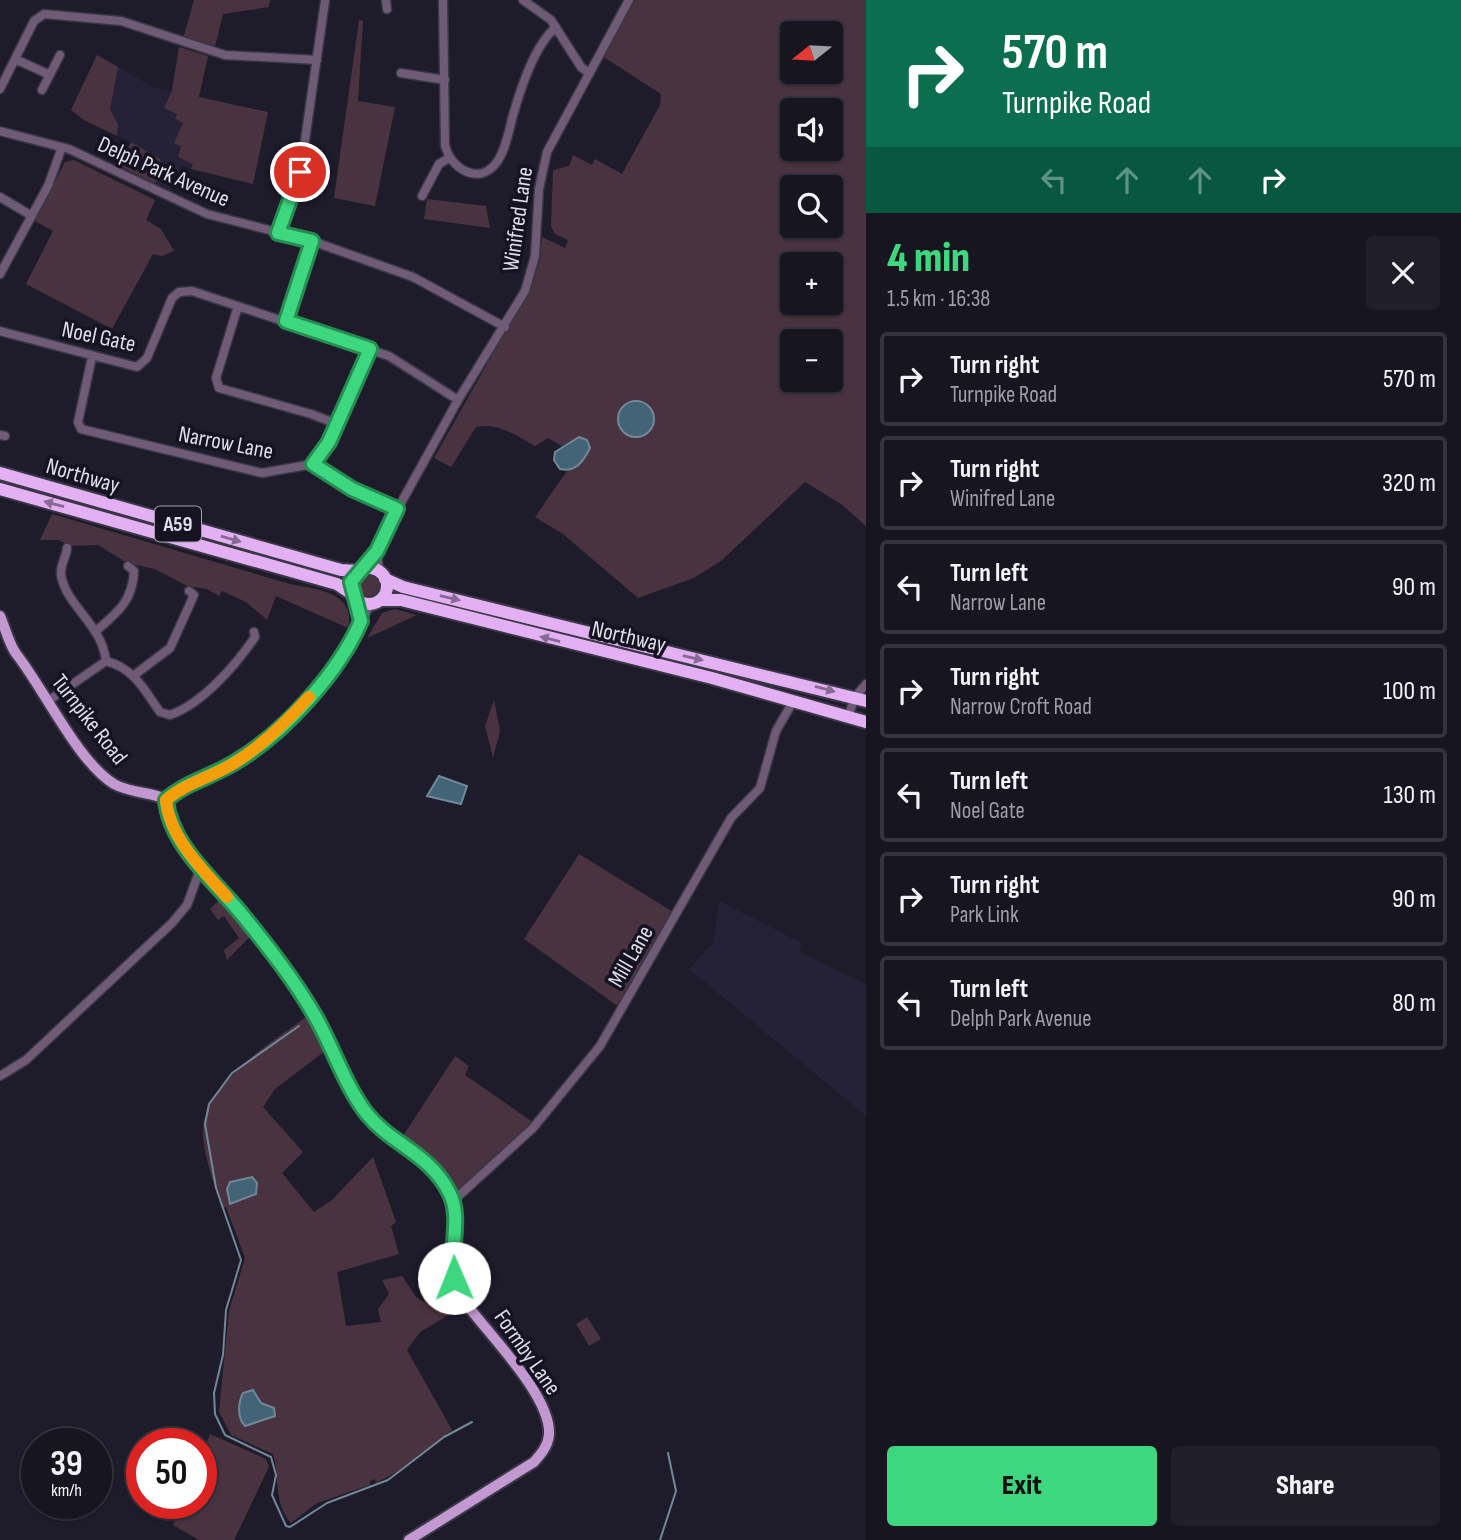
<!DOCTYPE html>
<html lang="en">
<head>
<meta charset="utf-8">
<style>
  body { margin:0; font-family:"Sofia Sans Condensed",sans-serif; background:#1f1e29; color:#f1f3f6; height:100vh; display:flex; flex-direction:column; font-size:26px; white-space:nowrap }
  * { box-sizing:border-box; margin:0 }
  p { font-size:23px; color:#9e9fa5 }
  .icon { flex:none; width:38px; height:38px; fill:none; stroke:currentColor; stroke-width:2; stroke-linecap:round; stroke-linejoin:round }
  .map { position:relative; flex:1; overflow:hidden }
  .drawer { display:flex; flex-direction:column; background:#161520; width:595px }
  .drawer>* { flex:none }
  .hud { background:#0b6e4f; color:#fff; overflow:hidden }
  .needle { width:46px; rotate:252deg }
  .fabs { position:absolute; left:780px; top:21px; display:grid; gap:14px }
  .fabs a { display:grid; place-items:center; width:63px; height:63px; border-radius:7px; background:#161520; box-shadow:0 2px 5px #0004,0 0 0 2px #35343e; font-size:35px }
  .speed { position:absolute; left:21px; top:1428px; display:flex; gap:14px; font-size:35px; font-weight:700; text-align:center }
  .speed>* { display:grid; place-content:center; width:91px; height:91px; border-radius:50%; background:#161520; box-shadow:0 2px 5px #0004,0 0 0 2px #35343e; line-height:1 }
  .speed small { font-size:18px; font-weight:400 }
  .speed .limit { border:10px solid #d22; background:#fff; color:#111 }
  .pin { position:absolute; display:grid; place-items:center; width:60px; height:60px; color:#fff; margin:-30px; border:4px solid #fff; border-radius:50%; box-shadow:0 2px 7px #0007 }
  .me { position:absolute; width:77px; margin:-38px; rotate:359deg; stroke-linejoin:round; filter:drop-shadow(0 0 5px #0008) }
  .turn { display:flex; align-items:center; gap:24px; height:147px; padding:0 21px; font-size:32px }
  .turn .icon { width:91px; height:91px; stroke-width:2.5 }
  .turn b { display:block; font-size:49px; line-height:60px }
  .lanes { display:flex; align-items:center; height:66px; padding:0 21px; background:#0003; justify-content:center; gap:35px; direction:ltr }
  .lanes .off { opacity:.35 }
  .round { display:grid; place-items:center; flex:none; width:74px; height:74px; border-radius:7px; background:#1f1e29 }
  .summary { display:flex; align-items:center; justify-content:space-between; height:119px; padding:0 21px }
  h1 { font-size:42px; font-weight:800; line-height:52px; color:#3cd77e }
  .primary-button { display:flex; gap:14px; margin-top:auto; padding:14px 21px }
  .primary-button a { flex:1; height:80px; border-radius:7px; background:#3cd77e; color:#111; font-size:28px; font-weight:800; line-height:80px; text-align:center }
  .primary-button a+a { background:#1f1e29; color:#f1f3f6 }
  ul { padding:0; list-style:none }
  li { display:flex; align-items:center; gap:21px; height:94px; margin:0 14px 10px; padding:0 7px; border:4px solid #35343e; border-radius:7px }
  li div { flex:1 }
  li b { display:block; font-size:26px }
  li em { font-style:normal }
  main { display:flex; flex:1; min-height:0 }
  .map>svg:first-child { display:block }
</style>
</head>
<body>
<main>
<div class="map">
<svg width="866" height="1540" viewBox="0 0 866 1540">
  <rect width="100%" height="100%" fill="#1e1c2b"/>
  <path fill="#252237" d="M97 55 153 87 268 112 253 184 181 166 169 191 120 166 131 142 84 120 71 110Z
    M719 901 802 943 800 952 866 984V1116L689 969 714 942Z"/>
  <path fill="#4a3340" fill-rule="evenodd" d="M194 0H270L269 7 223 14 215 47 183 39Z
    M635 0H866V526L841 504 805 482 721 561 694 578 638 598 563 534 535 517 567 471 576 467 579 437 562 446 548 438 535 446C516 436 499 422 476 427L451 467 434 458 531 286 540 260 542 237 565 248 568 240 555 234 551 226 553 170 569 166 573 155 592 165 595 159 622 174 660 105 661 94 602 56ZM793 33H831V72H793ZM793 110H831V149H793ZM793 187H831V226H793ZM793 264H831V303H793ZM793 341H831V380H793Z
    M359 20 363 21 358 101 395 107 375 206 334 198Z
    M179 47 208 56 199 97 268 112 253 184 191 169 193 164 178 157 181 146 174 143 183 123 175 119 177 114 164 108 172 91Z
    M97 55 118 67 110 109 118 125 117 136 84 120 71 110Z
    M131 142 160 159 162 167 155 184 120 166Z
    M74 160 155 200 146 220 161 229 174 251 162 256 153 254 112 329 26 284 53 231 35 221 65 162Z
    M427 199 486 206 490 228 424 219Z
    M0 477 275 555 273 561 0 483Z
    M52 514 290 584C315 589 357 592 348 628L276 596 267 620 246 602 222 591 219 596 207 589 187 586 155 569 127 563 98 545 69 546 59 540H40Z
    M355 586a13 13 0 1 1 26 0a13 13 0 1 1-26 0Z
    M395 609 417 615 367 638 382 613Z
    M494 700 500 731 493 758 485 726Z
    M579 854 673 912 619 1007 524 939Z
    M220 894 251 936 227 960 224 950 239 938 224 916 218 920 210 909 219 900 217 897Z
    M313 1012 329 1048 275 1089 263 1107 303 1152 282 1173 314 1212 332 1200 373 1157 396 1222 391 1226 399 1254 337 1272 346 1326 381 1322 378 1309 389 1294 382 1280 402 1276 416 1297 424 1302 445 1295 454 1312 420 1332 407 1350 452 1430 395 1473 376 1483 375 1479 370 1481V1485L317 1503 291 1523C273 1503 280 1478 273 1454L231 1435 219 1412 229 1311 245 1258 226 1207 222 1209C215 1185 203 1156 203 1131 204 1081 277 1039 313 1012Z
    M455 1056 469 1066 465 1075 534 1123 456 1192 440 1168 403 1136Z
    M587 1317 601 1339 589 1346 576 1324Z
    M210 1434 266 1459 269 1467 234 1540H199L173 1525 182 1503H201V1456Z"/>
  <path fill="#436377" stroke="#728899" stroke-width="2" d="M618 419a18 18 0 1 1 36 0a18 18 0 1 1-36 0Z
    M579 437 587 440 590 448C584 460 576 473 560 469L554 460 555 452Z
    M439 776 467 786 461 804 427 796Z
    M252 1177 257 1183 256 1194 230 1204 227 1189 230 1182Z
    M253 1390 261 1403 274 1408 275 1416 245 1426C237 1418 238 1403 243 1393Z"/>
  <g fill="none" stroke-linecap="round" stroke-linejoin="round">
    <path stroke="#728899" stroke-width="2" d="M299 1026 232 1073 209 1104 205 1124 216 1188 241 1260 226 1310 223 1355 214 1393 215 1414 225 1435 271 1457 276 1475 272 1495 286 1526 290 1527 327 1503 388 1480 444 1437 472 1422
      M660 1540 676 1491 668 1453"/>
    <g stroke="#393745" stroke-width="11">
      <path id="minor" d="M386 0 387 9
        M443 0 445 145C450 168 479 187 497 162 506 149 509 130 513 115 521 88 534 46 556 27
        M523 0 551 20 581 67 589 73
        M15 59 50 75
        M401 73 445 80
        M0 89 34 21 44 14 121 21 225 55 317 60
        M42 90 60 55
        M0 131 69 149 207 214 312 241 413 277 505 327
        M422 196 439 164 449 158
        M0 197 32 216
        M277 233 301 168 325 1
        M0 274 48 186 62 147
        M238 306 216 378 219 388 311 414 337 424
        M286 321 312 241
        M0 331 137 367 147 358 172 298 179 292 192 291 389 356 458 400
        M92 357 78 422 81 429 262 473 313 464 352 489 397 509
        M0 435 5 436
        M313 464 329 441 370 349
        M67 548C66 558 60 565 61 575 66 606 102 624 106 661
        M377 551 379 571
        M365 568 458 400 525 291 535 256 539 189 547 152 629 0
        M355 598 361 621
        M96 631C117 613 133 601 134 571L128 566
        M133 676 170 648 194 595 189 591
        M48 701 106 661C134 668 145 691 160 712L170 715C202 704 236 665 255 637L254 632
        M848 717 855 697 866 684
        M166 799C188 781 218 776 241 759 279 731 316 695 343 656 354 640 360 621 371 604
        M0 1076 26 1060 172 923 187 905 201 867
        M453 1201 533 1128 600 1046 731 818 760 788 776 731 791 705 790 699"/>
    </g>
    <g stroke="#393745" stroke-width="14">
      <path id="major" d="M0 616C5 627 9 645 17 655 44 689 78 762 114 784 130 793 150 792 166 799 169 846 217 883 244 917 268 947 291 979 312 1012 334 1043 343 1085 367 1114 389 1141 423 1152 442 1181 467 1217 439 1262 462 1298 483 1329 552 1395 549 1435 548 1446 541 1454 534 1462L409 1540"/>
    </g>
    <g stroke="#393745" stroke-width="16">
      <path id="highway" d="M0 473 341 570 358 571
        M0 489 337 584 352 594
        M351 586a18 18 0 1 1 36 0a18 18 0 1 1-36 0Z
        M385 579 403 587 866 701
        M380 600H401L712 678 866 722"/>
    </g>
    <use href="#minor" stroke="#6f5b76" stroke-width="8"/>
    <use href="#major" stroke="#c398d0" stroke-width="10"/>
    <use href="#highway" stroke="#e4b0f4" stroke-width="12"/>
  </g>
  <defs><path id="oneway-solid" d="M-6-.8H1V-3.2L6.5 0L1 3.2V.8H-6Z" transform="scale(1.75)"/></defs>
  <g fill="#876995">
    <use href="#oneway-solid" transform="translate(54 504) rotate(-165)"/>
    <use href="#oneway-solid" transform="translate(231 539) rotate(16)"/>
    <use href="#oneway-solid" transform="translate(450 598) rotate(13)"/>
    <use href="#oneway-solid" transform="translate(550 639) rotate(-166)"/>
    <use href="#oneway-solid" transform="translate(693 658) rotate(13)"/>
    <use href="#oneway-solid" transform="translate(825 689) rotate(15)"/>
  </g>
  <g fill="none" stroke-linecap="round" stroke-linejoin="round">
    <g stroke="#278c52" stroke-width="18">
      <path id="route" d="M300 172 278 233 312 241 286 321 370 349 329 442 313 464 352 489 397 509 377 551 351 582 361 621C339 672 285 732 237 761 214 776 186 782 166 800 170 846 217 883 244 917 269 948 295 981 315 1016 333 1047 345 1086 367 1114 392 1145 431 1154 450 1194 462 1218 449 1251 454 1278"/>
    </g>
    <use href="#route" stroke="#3cd77e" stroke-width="12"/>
    <path stroke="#f59e0b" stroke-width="12" d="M227 897C203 870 169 837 166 800 187 782 216 776 239 760 265 743 288 720 309 697"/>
  </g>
  <g text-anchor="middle" stroke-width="7" stroke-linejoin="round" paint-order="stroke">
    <rect fill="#151321" stroke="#a2a1ac" stroke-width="2" x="155" y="506.5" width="46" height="35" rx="5"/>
    <g font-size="21" font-weight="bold" fill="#dfdee8">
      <text x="178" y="531">A59</text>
    </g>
    <g font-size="23" fill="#dfdee8" stroke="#151321">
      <text transform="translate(164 171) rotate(24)" y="8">Delph Park Avenue</text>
      <text transform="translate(517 219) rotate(-82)" y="8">Winifred Lane</text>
      <text transform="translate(99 336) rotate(12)" y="8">Noel Gate</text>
      <text transform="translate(226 442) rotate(11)" y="8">Narrow Lane</text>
      <text transform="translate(83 475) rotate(16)" y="8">Northway</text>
      <text transform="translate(629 636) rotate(13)" y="8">Northway</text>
      <text transform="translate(90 719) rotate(52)" y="8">Turnpike Road</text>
      <text transform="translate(630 956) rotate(-60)" y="8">Mill Lane</text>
      <text transform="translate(528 1352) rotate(55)" y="8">Formby Lane</text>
    </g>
  </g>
</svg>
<div class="fabs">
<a><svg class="needle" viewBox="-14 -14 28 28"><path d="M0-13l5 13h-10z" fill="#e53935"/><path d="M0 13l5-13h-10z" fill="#9e9fa5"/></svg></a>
<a><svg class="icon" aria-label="sound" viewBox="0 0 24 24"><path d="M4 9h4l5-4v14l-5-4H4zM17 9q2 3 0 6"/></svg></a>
<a><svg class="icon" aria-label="search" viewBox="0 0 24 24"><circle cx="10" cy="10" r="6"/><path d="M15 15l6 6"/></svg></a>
<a>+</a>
<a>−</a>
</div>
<div class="speed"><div>39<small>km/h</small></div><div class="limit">50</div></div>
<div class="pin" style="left:300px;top:172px;background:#d93025"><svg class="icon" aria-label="arrive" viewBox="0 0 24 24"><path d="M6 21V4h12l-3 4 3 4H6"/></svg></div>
<svg class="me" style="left:454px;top:1278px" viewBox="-20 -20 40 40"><circle r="19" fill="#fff"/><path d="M0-13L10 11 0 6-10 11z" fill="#3cd77e"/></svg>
</div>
<section class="drawer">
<div class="hud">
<div class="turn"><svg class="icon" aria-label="right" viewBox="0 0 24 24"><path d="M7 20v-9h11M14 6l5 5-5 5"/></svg><div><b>570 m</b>Turnpike Road</div></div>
<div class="lanes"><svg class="icon off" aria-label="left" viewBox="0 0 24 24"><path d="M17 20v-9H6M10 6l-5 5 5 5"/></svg><svg class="icon off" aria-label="ahead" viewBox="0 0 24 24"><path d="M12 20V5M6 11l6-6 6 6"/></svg><svg class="icon off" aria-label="ahead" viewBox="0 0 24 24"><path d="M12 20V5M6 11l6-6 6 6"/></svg><svg class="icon" aria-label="right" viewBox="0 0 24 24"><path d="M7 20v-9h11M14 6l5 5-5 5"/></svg></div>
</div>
<div class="summary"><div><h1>4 min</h1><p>1.5 km · 16:38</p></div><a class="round"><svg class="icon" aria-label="close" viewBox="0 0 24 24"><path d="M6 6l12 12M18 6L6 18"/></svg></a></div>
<ul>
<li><svg class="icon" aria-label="right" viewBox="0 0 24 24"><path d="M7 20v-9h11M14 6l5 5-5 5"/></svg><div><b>Turn right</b><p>Turnpike Road</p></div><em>570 m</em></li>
<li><svg class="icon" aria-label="right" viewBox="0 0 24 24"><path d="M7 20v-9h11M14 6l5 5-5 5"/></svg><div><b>Turn right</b><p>Winifred Lane</p></div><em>320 m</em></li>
<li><svg class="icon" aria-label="left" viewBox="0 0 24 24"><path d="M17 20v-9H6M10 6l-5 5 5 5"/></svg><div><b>Turn left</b><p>Narrow Lane</p></div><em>90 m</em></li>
<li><svg class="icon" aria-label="right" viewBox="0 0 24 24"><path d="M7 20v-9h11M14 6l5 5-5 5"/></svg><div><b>Turn right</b><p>Narrow Croft Road</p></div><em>100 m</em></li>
<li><svg class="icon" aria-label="left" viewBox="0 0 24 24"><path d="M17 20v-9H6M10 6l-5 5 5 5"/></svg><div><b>Turn left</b><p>Noel Gate</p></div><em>130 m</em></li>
<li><svg class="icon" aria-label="right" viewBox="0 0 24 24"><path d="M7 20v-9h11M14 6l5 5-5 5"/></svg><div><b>Turn right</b><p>Park Link</p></div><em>90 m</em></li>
<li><svg class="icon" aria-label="left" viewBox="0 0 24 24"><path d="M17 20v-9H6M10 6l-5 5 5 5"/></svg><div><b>Turn left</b><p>Delph Park Avenue</p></div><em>80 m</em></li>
</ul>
<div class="primary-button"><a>Exit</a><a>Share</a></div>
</section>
</main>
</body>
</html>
